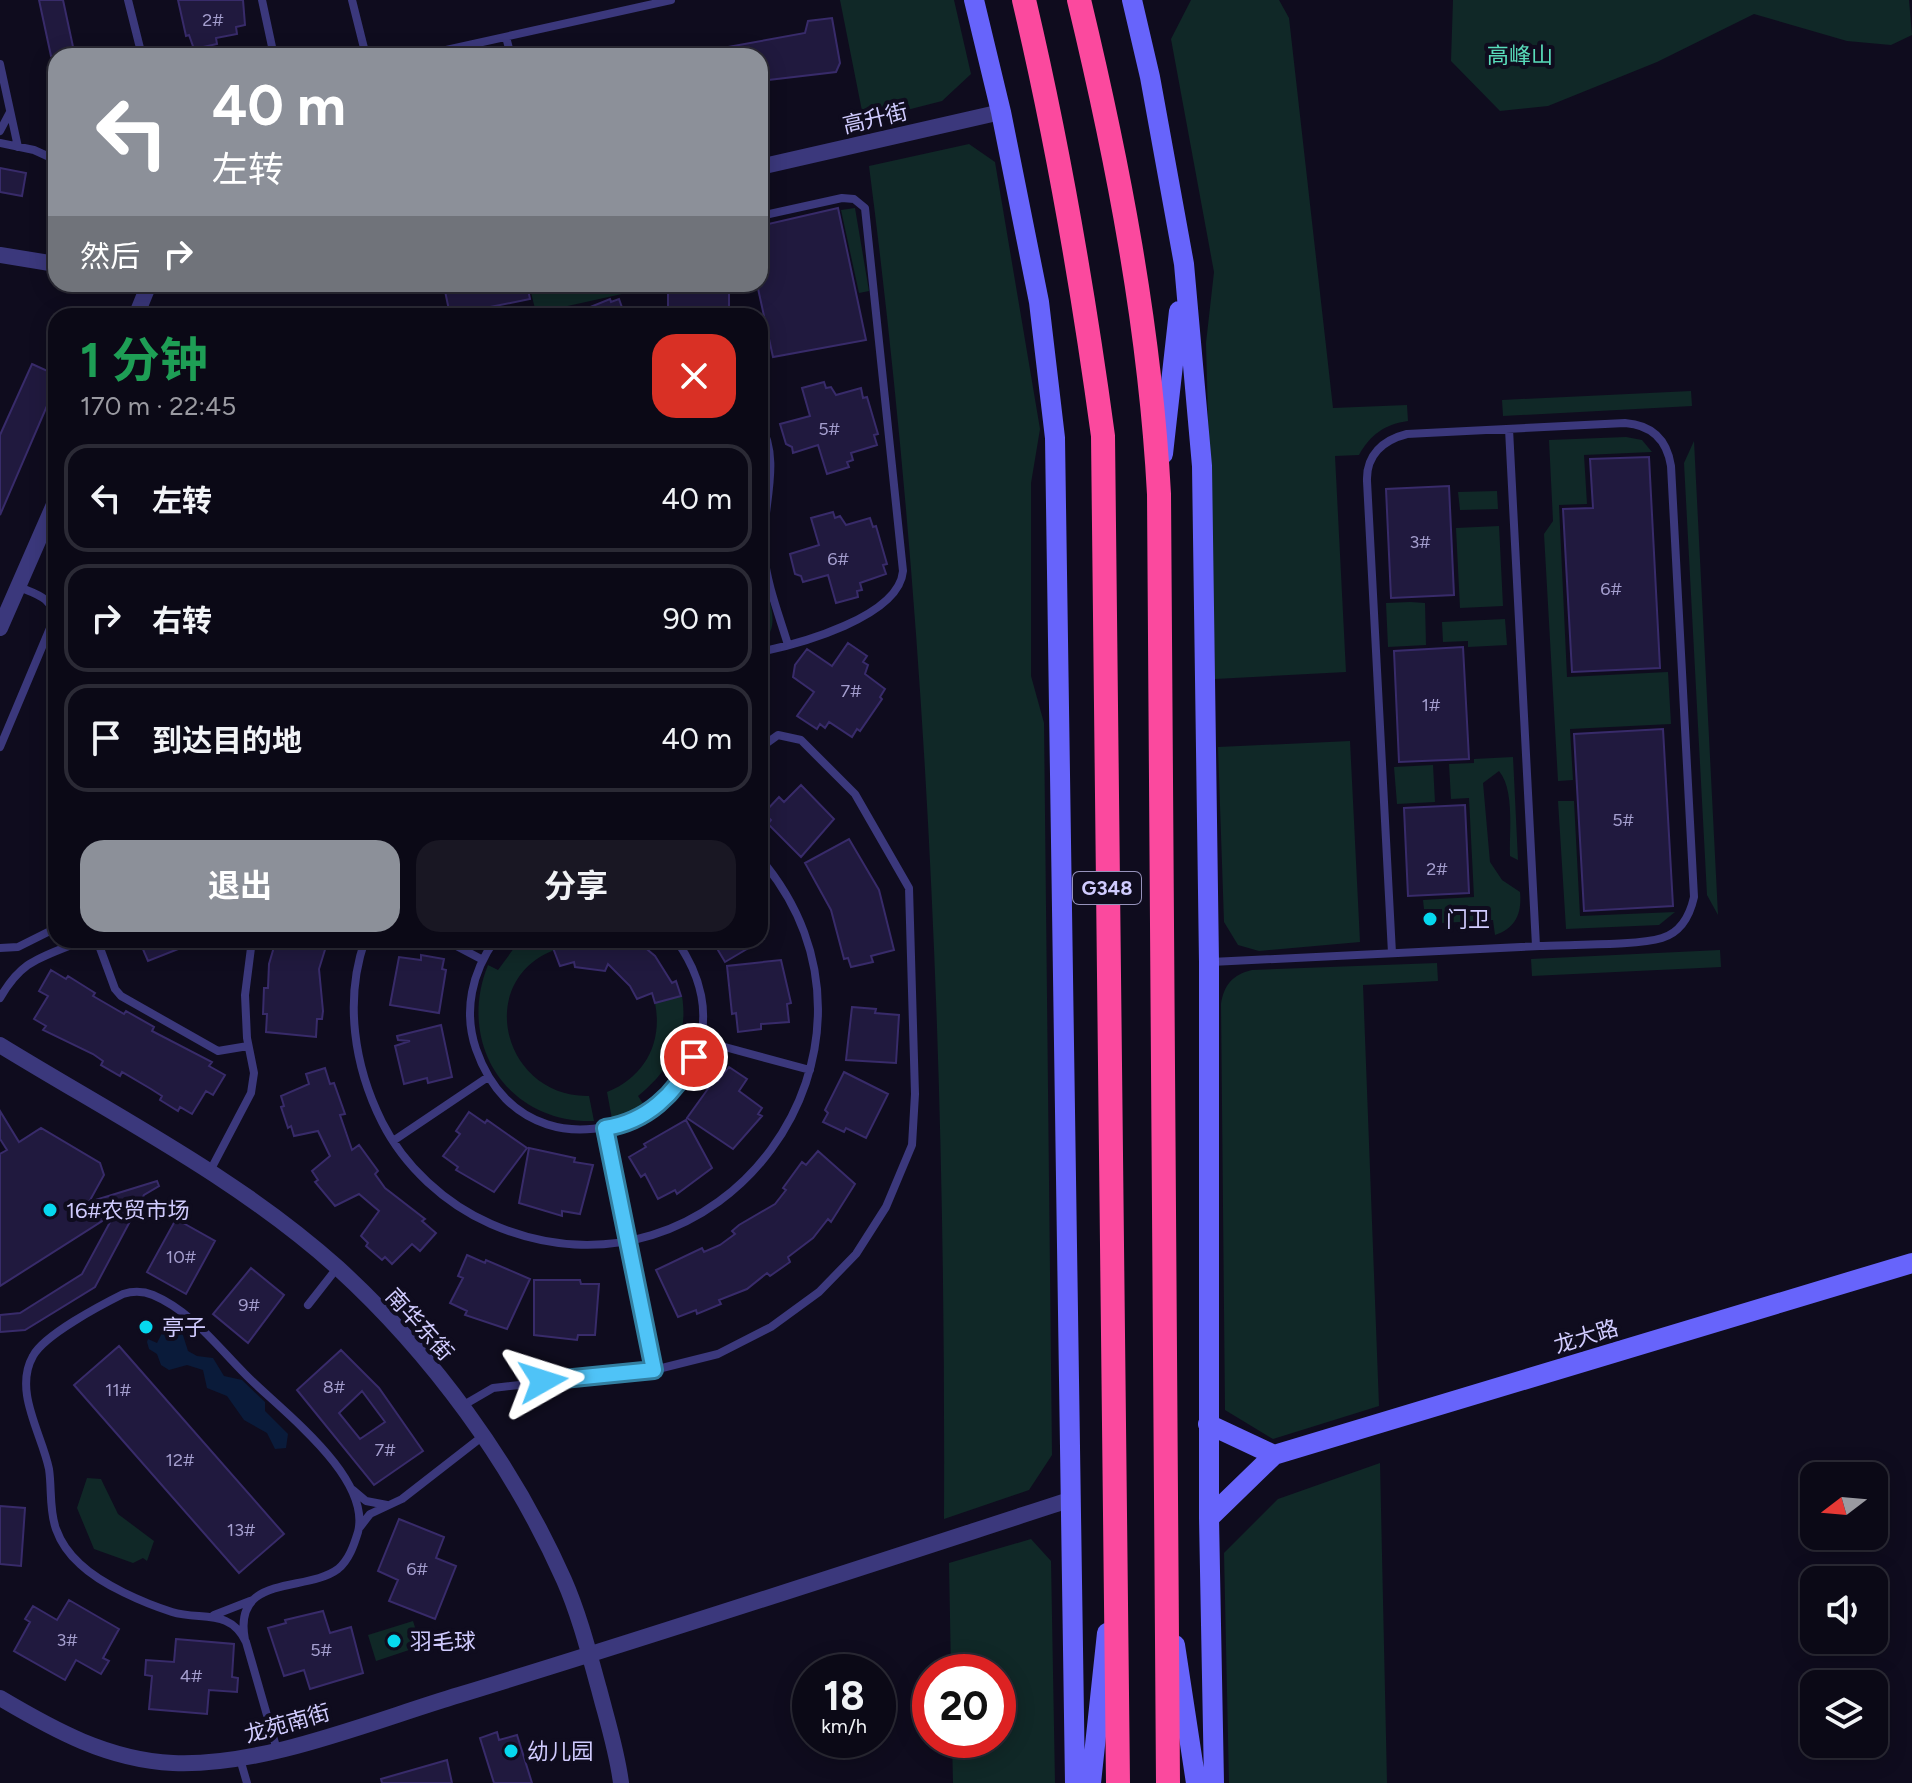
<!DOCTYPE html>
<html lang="zh">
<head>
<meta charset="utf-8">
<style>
  body { margin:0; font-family:Figtree,"Noto Sans SC",sans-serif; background:#191723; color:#f1f3f6; height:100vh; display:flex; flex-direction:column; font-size:30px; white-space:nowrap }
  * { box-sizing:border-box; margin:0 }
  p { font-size:26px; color:#9a9aa1 }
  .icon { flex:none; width:44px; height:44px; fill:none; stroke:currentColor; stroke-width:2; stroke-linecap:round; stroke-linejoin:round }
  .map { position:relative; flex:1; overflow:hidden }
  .sheet { position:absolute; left:48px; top:308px; width:720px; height:640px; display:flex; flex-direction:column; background:#0b0916; border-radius:24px; box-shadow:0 4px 20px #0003,0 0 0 2px #2b2a35 }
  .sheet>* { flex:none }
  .banner { position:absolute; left:48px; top:48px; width:720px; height:244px; border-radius:24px; box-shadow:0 4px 20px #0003,0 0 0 2px #2b2a35; background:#8c9099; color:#fff; overflow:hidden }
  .needle { width:52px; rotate:254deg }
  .tools { position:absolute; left:1800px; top:1462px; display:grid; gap:16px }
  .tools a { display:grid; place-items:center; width:88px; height:88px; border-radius:16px; background:#0b0916; box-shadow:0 4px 20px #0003,0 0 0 2px #2b2a35; font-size:40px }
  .speed { position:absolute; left:792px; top:1654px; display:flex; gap:16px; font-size:40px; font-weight:700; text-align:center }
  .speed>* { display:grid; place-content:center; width:104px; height:104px; border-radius:50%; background:#0b0916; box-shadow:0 4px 20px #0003,0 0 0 2px #2b2a35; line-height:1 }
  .speed small { font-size:20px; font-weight:400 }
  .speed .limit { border:12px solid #d22; background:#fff; color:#111 }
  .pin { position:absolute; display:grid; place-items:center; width:68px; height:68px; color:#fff; margin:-34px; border:4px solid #fff; border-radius:50%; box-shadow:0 2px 8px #0007 }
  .me { position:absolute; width:88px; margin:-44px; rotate:84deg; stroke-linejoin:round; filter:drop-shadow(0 0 6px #0008) }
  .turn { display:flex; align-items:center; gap:28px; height:168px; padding:0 32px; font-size:36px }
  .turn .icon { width:104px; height:104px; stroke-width:2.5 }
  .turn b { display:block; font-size:56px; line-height:68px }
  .then { display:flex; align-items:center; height:76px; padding:0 32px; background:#0003; gap:16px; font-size:30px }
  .round { display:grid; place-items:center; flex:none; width:84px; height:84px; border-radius:24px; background:#191723 }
  .overview { display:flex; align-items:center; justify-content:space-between; height:136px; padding:0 32px }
  h1 { font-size:48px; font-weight:700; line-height:60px; color:#1e9e55 }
  .button { display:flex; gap:16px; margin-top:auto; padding:16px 32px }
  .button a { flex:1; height:92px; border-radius:24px; background:#8c9099; color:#fff; font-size:32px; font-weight:700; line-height:92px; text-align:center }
  .button a+a { background:#191723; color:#f1f3f6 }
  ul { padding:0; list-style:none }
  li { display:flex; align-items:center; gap:24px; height:108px; margin:0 16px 12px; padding:0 16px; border:4px solid #2b2a35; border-radius:24px }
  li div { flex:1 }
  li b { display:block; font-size:30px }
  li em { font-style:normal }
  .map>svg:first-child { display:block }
</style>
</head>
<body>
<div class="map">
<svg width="1912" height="1783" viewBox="0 0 1912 1783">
  <rect width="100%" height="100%" fill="#0f0c1e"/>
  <path fill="#102827" d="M840 0H954L971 74 942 101 864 121Z
    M1191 0H1279L1289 18 1333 408 1407 405 1408 421C1385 424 1370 435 1359 455L1335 456 1346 672 1215 679 1206 343 1214 272 1171 39Z
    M1453 0H1909L1912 35 1891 45 1847 41 1754 14 1657 62 1548 106 1500 111 1451 61Z
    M969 144 995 162 1040 429 1031 483V676L1044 723 1052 1455 1029 1490 944 1519C946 1067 927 615 869 166Z
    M855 208 869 291 859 293 841 210Z
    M529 284H658V286L536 313Z
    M1691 391 1692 406 1503 416 1502 400Z
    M1626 437 1642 440 1652 452 1584 455 1587 504 1559 505 1567 677 1668 672 1671 724 1570 729 1573 780 1558 781 1544 534 1553 521 1549 440Z
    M1694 441 1718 915 1707 895 1684 463Z
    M1497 491 1498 509 1460 510 1458 492Z
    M1499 526 1503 606 1460 608 1456 528Z
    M760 570C766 595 785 626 760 644Z
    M1410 602 1425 603 1426 645 1388 647 1386 603Z
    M1505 619 1507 645 1468 647V641L1443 642 1442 622Z
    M1350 741 1360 942 1259 951 1238 945 1224 922 1218 747Z
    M1513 757 1518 860 1510 856C1509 832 1515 790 1499 771L1483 783 1490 862 1502 880 1520 892C1522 913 1516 928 1495 935L1493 920 1442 923V909H1424L1423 900 1474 897 1469 798 1451 799 1449 764 1474 763V759Z
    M1433 765 1435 802 1397 804 1394 767Z
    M1558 801H1574L1580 916 1675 912 1659 925 1566 929Z
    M520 940H550L554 950C473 982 504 1098 589 1096L594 1121C508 1124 456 1044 488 965L498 970Z
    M1720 950 1721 967 1532 976 1531 959Z
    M1437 963 1438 981 1363 985 1379 1406 1273 1439 1225 1410 1221 1004C1224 985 1232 975 1252 970Z
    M682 996C689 1038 670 1070 638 1096L644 1105 612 1119 607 1092C645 1077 663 1042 655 1003Z
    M1380 1463 1387 1783H1229L1224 1553 1278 1499Z
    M87 1478 101 1479 118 1514 154 1541 147 1561 143 1558 133 1563 94 1549 77 1508Z
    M1031 1539 1051 1561 1055 1783H953L952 1740H998V1672H951L949 1563Z
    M413 1621 421 1646 376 1661 368 1635Z"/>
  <path fill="#0a1b3a" d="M170 1320 181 1329 188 1351 197 1356 213 1358 224 1376 242 1380 265 1402V1411L288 1434 286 1448 275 1449 267 1433 244 1420 227 1396 207 1388 203 1370 187 1365 169 1370 161 1365 157 1354 149 1349 147 1342 148 1339 157 1343 165 1327 160 1323Z"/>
  <path fill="#20193e" stroke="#382b6a" stroke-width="2" fill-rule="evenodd" d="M39 0H63L75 56H51Z
    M178 0H243L245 25 236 27 237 34 216 38 217 44 194 49 189 35 186 36Z
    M832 18 840 63 836 72 760 81V56H722V48L805 33 808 21Z
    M0 168 26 173 22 196 0 192Z
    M838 208 866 340 773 357 757 284H760V226Z
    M479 284H527L530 299 450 315 445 291Z
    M720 286V289H729V312H715L716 316 668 314V289Z
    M610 299 611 302 619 299 625 316H568Z
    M32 364 50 372 56 377V385L0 515V435Z
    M824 382 826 388 831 387 836 395 861 388 863 398 867 397 878 434 874 435 877 445 851 453 853 460 847 462 849 467 827 474 818 445 793 453 792 447 786 444 780 424 810 416 802 388Z
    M1649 457 1660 668 1572 672 1563 509 1593 508 1590 459Z
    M1449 486 1454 595 1391 598 1386 489Z
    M833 512 835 518 840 516 846 525 870 518 873 527 876 526 887 564 883 565 886 574 860 583 862 590 857 591 858 597 836 603 828 575 803 582 801 576 795 574 790 554 819 545 811 518Z
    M848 643 867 656 863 662 868 665 865 674 885 689 880 697 882 699 860 731 857 729 852 737 829 722 825 728 820 724 817 729 797 716 814 692 793 677 795 665 807 649 832 666Z
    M1463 647 1469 759 1399 762 1394 651Z
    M1663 729 1673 906 1584 911 1574 734Z
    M801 785 834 819 801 857 768 824 771 820 764 813 779 797 784 802Z
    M1465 805 1469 893 1408 896 1404 808Z
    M849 839 879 890 894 950 871 956 873 962 851 967 848 958 844 959 831 910 805 863Z
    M139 940H201L148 961Z
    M276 940H328L319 969 323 1011 322 1019H317L316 1037 266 1032 267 1014H263L264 988H268L269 964Z
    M550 940H636L655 956 672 983 676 981 681 996 655 1003 652 993 637 999 630 986 608 964 605 971 575 967 574 962 560 966Z
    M712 940H762L725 962Z
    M421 955 444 959 442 969 446 970 439 1013 390 1005 399 957 421 960Z
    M781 960 791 1003 787 1004 789 1022 761 1024V1029L738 1032 736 1013 732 1014 727 966Z
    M51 970 66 979 68 976 95 993 93 996 124 1014 126 1011 154 1027 152 1031 212 1062 209 1066 225 1075 213 1095 206 1091 192 1114 180 1107 178 1111 160 1100 162 1096 151 1089 122 1072 120 1076 101 1065 103 1061 93 1054 43 1030 46 1026 34 1019 48 996 39 991Z
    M852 1007 876 1009 875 1013 899 1015 896 1063 846 1060Z
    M441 1025 452 1077 428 1083 427 1078 404 1084 395 1046 410 1041 398 1040 397 1036Z
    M729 1067 747 1079 739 1091 762 1108 758 1114 762 1116 733 1149 687 1118 715 1079 718 1081Z
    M325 1068 330 1084 334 1083 345 1114 340 1115 352 1150 359 1145 378 1171 375 1174 385 1188 425 1219 422 1221 436 1233 420 1251 412 1244 392 1264 385 1257 382 1260 366 1246 368 1243 361 1236 379 1211 359 1194 335 1206 315 1182 318 1180 312 1171 330 1156 318 1131 294 1136 291 1126 288 1128 281 1107 284 1106 281 1096 309 1084 306 1074Z
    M844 1072 888 1094 866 1138 846 1128 844 1132 823 1122 828 1113 825 1110Z
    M0 1111 19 1142 41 1128 100 1163 104 1175 89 1202 157 1181 159 1186 144 1195 95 1287 25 1330 0 1332V1315L20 1313 82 1274 115 1213 0 1286V1154L7 1150 0 1139Z
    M469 1112 485 1123 487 1120 527 1148 494 1192 456 1170 458 1167 443 1156 460 1134 456 1131Z
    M686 1120 712 1168 677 1194 675 1190 658 1199 645 1174 641 1177 629 1157 646 1147 644 1144Z
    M529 1148 575 1158 574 1162 593 1165 580 1214 562 1211V1216L519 1203Z
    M818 1151 855 1184 831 1222 828 1219 813 1238 788 1257 790 1262 770 1276 767 1273 747 1289 719 1300 721 1304 697 1314 696 1310 678 1317 656 1270 702 1248 704 1252 720 1245 735 1234 732 1231 739 1225 775 1204 786 1190 783 1188 802 1162 806 1165Z
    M176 1219 215 1241 186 1294 147 1272Z
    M467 1255 485 1263 486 1260 530 1279 507 1329 465 1315 467 1311 450 1303 463 1278 458 1276Z
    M251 1268 284 1295 248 1343 213 1314Z
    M534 1280H580L581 1284H599L595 1335H578L577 1340 534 1335Z
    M119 1346 284 1534 239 1573 74 1385Z
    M341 1350 379 1388 423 1451 374 1485 297 1390ZM362 1391 385 1422 360 1439 339 1413Z
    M0 1506 25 1508 21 1566 0 1564Z
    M399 1519 444 1537 436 1558 456 1566 435 1619 389 1601 398 1580 378 1571Z
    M69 1600 119 1629 103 1658 109 1661 101 1674 76 1660 65 1680 14 1651 30 1622 25 1619 33 1606 57 1620Z
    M323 1611 330 1633 351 1627 363 1673 310 1689 304 1670 284 1676 268 1628 286 1623 285 1620Z
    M176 1639 234 1644 232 1677 238 1678 237 1692 209 1690 207 1714 149 1709 152 1676 145 1675 146 1660 174 1662Z
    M497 1732 499 1740 517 1735 532 1783H494L480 1738Z
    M447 1760 452 1783H382L381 1779Z"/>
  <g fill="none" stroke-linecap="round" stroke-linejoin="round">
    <path stroke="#3b387c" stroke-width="8" d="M128 0 142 56
      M262 0 274 56
      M352 0 366 56
      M506 37 511 56
      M419 56 671 0
      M0 64 18 147
      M0 131 10 112
      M0 143 34 150 56 160
      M760 216 842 198 854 199 865 208 903 571C899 617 799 644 760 652
      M760 424C783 461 760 513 764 554 767 585 779 615 788 645
      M1509 429 1536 946
      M0 747 53 621C55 598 36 594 19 587
      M97 940 115 989 121 996 218 1051 248 1046
      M365 940C344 1000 354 1066 382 1122 404 1166 445 1204 491 1224 719 1323 921 1047 760 858
      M445 940 483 960
      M495 940C472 972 463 1011 476 1049 534 1217 785 1093 676 940
      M0 948 18 947 56 928
      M1211 962C1321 956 1431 951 1540 946 1571 944 1636 946 1662 938 1682 932 1690 915 1694 897L1671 466C1667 440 1652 425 1625 423L1407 434C1383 440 1366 455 1367 481L1392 953
      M0 998C23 958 42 958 83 940
      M699 1040 810 1070
      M605 1128 654 1370
      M393 1141 488 1077
      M210 1171 251 1093 254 1073 247 1038 245 995 252 940
      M308 1305 337 1268
      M462 1406 493 1388 654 1370 718 1354 771 1327 819 1292 856 1254 886 1207 912 1145 915 1094 909 888 855 794 801 740 778 735 760 748
      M353 1490 366 1501 387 1505
      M360 1527 370 1514 402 1499 483 1436
      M214 1615 250 1601
      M245 1640C232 1573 306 1593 338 1569 349 1560 354 1545 358 1532 372 1476 279 1409 245 1374 217 1346 191 1311 153 1295 143 1291 133 1291 123 1294 101 1305 44 1335 33 1356 13 1391 42 1434 49 1469 52 1489 49 1510 56 1529 61 1543 70 1555 80 1564 102 1585 144 1603 172 1612 201 1621 230 1608 246 1642L277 1750
      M240 1759 247 1783"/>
    <path stroke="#3b387c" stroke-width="16" d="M760 167 1001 112
      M0 255 56 264
      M136 316 149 284
      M0 628 56 500
      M0 1045C114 1115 238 1178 338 1268 432 1354 512 1463 564 1580 579 1614 589 1653 599 1689 607 1720 617 1751 621 1783
      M0 1698C54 1730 108 1760 173 1763 263 1767 372 1721 459 1695 663 1633 866 1566 1069 1500"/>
    <path stroke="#6764fb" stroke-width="20" d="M974 0 1001 112 1039 302 1055 438 1075 1783
      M1132 0 1150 77 1184 264 1202 466 1209 962V1518L1214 1783
      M1163 454 1179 311
      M1208 1424 1274 1455 1209 1518
      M1274 1455 1912 1263
      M1175 1645 1196 1783
      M1091 1783 1107 1633"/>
    <path stroke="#fb499e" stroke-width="24" d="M1024 0C1058 144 1083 289 1103 436L1118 1783
      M1079 0C1118 162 1150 327 1159 494L1168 1783"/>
  </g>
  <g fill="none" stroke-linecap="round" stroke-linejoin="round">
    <g stroke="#337fa1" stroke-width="20">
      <path id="route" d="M543 1381 654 1370 605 1128C646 1122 676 1094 694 1057"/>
    </g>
    <use href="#route" stroke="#4fc3f7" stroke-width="14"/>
  </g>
  <g fill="#06d8ef" stroke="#0f0c1e" stroke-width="3">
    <circle cx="1430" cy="919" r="8"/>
    <circle cx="50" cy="1210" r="8"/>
    <circle cx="146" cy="1327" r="8"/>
    <circle cx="394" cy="1641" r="8"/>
    <circle cx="511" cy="1751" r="8"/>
  </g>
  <g text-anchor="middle" stroke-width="8" stroke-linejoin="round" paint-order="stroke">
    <g font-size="18" fill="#a49ece">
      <text x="213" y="26">2#</text>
      <text x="829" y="435">5#</text>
      <text x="1420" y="548">3#</text>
      <text x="838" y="565">6#</text>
      <text x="1611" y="595">6#</text>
      <text x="851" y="697">7#</text>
      <text x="1431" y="711">1#</text>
      <text x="1623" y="826">5#</text>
      <text x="1437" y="875">2#</text>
      <text x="181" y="1263">10#</text>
      <text x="249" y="1311">9#</text>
      <text x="334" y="1393">8#</text>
      <text x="118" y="1396">11#</text>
      <text x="385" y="1456">7#</text>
      <text x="180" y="1466">12#</text>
      <text x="241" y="1536">13#</text>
      <text x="417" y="1575">6#</text>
      <text x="67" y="1646">3#</text>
      <text x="321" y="1656">5#</text>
      <text x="191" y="1682">4#</text>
    </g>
    <rect fill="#0f0c1e" stroke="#9692bb" stroke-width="2" x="1073" y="872" width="68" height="32" rx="6"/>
    <g font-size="20" font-weight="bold" fill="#d0cbfe">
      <text x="1107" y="895">G348</text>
    </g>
    <g font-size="22" fill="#59dbba" stroke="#0f0c1e">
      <text x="1520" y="63">高峰山</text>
    </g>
    <g font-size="22" fill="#d0cbfe" stroke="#0f0c1e">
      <text transform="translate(875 118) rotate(-13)" y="8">高升街</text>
      <text transform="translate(420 1324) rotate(48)" y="8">南华东街</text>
      <text transform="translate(1586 1336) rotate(-17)" y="8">龙大路</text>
      <text transform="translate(287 1723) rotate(-16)" y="8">龙苑南街</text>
    </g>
    <g font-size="22" fill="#d0cbfe" stroke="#0f0c1e" text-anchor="start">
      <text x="1446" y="927">门卫</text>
      <text x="66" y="1218">16#农贸市场</text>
      <text x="162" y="1335">亭子</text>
      <text x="410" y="1649">羽毛球</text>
      <text x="527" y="1759">幼儿园</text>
    </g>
  </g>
</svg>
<div class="tools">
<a><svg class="needle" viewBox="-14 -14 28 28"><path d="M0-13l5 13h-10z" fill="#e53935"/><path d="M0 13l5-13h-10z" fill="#9a9aa1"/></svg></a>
<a><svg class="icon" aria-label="sound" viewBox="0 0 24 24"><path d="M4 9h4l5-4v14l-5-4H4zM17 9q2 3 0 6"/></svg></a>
<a><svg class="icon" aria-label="layers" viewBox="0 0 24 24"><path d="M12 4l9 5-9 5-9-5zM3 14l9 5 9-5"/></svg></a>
</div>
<div class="speed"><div>18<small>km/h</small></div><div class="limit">20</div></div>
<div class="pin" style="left:694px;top:1057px;background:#d93025"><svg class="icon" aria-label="arrive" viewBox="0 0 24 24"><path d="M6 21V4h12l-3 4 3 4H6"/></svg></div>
<svg class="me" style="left:543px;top:1381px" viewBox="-20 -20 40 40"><path d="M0-17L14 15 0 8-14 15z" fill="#4fc3f7" stroke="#fff" stroke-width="4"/></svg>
<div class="banner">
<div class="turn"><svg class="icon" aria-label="left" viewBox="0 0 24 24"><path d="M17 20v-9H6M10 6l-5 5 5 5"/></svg><div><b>40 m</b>左转</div></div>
<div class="then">然后<svg class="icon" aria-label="right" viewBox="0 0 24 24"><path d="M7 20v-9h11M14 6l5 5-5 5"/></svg></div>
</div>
<section class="sheet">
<div class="overview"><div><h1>1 分钟</h1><p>170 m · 22:45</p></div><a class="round" style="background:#d93025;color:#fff"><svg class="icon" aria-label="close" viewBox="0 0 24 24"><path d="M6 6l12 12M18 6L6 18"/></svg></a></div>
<ul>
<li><svg class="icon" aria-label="left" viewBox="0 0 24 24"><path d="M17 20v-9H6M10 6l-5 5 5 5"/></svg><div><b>左转</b></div><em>40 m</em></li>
<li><svg class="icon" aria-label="right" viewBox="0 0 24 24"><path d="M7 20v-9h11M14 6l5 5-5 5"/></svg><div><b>右转</b></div><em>90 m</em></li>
<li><svg class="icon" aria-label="arrive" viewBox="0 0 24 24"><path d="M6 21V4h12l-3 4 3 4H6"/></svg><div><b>到达目的地</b></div><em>40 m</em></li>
</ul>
<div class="button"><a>退出</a><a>分享</a></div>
</section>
</div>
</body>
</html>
